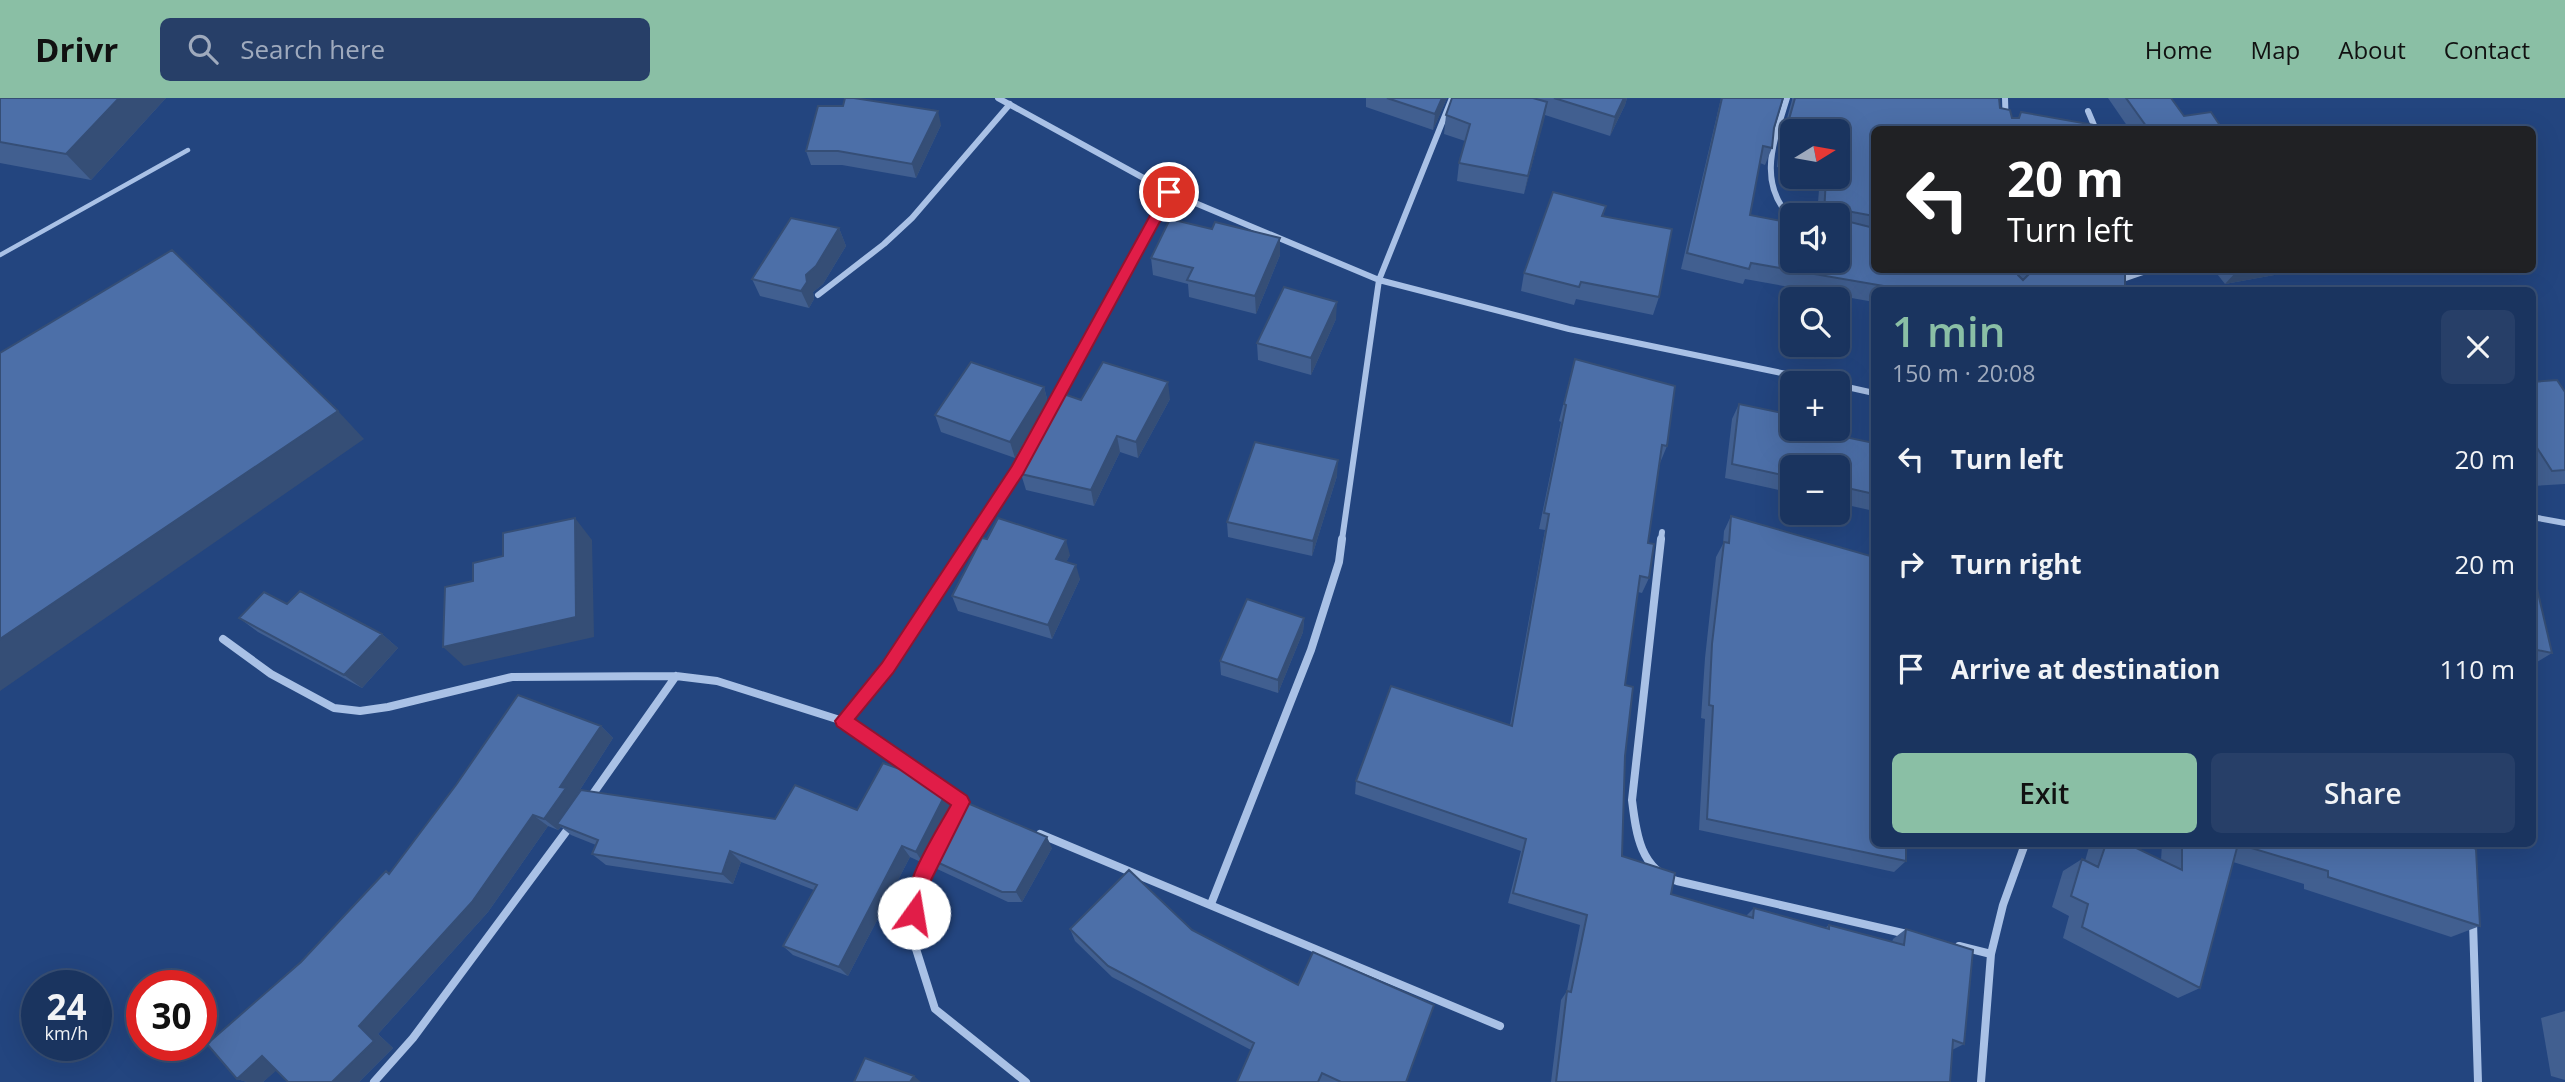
<!DOCTYPE html>
<html lang="en">
<head>
<meta charset="utf-8">
<style>
  body { margin:0; font-family:"Open Sans",sans-serif; background:#273f68; color:#f1f3f6; height:100vh; display:flex; flex-direction:column; font-size:26px; white-space:nowrap }
  * { box-sizing:border-box; margin:0 }
  p { font-size:23px; color:#9faabd }
  .icon { flex:none; width:38px; height:38px; fill:none; stroke:currentColor; stroke-width:2; stroke-linecap:round; stroke-linejoin:round }
  .map { position:relative; flex:1; overflow:hidden }
  .drawer { position:absolute; left:1871px; top:189px; width:665px; height:560px; display:flex; flex-direction:column; background:#1a345f; border-radius:10px; box-shadow:0 7px 28px #0002,0 0 0 2px #384f74 }
  .drawer>* { flex:none }
  .banner { position:absolute; left:1871px; top:28px; width:665px; height:147px; border-radius:10px; box-shadow:0 7px 28px #0002,0 0 0 2px #384f74; background:#202124; color:#fff; overflow:hidden }
  .needle { width:46px; rotate:79deg }
  .buttons { position:absolute; left:1780px; top:21px; display:grid; gap:14px }
  .buttons a { display:grid; place-items:center; width:70px; height:70px; border-radius:10px; background:#1a345f; box-shadow:0 7px 28px #0002,0 0 0 2px #384f74; font-size:35px }
  .speed { position:absolute; left:21px; top:872px; display:flex; gap:14px; font-size:35px; font-weight:700; text-align:center }
  .speed>* { display:grid; place-content:center; width:91px; height:91px; border-radius:50%; background:#1a345f; box-shadow:0 7px 28px #0002,0 0 0 2px #384f74; line-height:1 }
  .speed small { font-size:18px; font-weight:400 }
  .speed .limit { border:10px solid #d22; background:#fff; color:#111 }
  .pin { position:absolute; display:grid; place-items:center; width:60px; height:60px; color:#fff; margin:-30px; border:4px solid #fff; border-radius:50%; box-shadow:0 2px 7px #0007 }
  .me { position:absolute; width:77px; margin:-38px; rotate:13deg; stroke-linejoin:round; filter:drop-shadow(0 0 5px #0008) }
  .turn { display:flex; align-items:center; gap:24px; height:147px; padding:0 21px; font-size:32px }
  .turn .icon { width:91px; height:91px; stroke-width:2.5 }
  .turn b { display:block; font-size:49px; line-height:60px }
  .round { display:grid; place-items:center; flex:none; width:74px; height:74px; border-radius:10px; background:#273f68 }
  .summary { display:flex; align-items:center; justify-content:space-between; height:119px; padding:0 21px }
  h1 { font-size:42px; font-weight:600; line-height:52px; color:#8abfa5 }
  .cta { display:flex; gap:14px; margin-top:auto; padding:14px 21px }
  .cta a { flex:1; height:80px; border-radius:10px; background:#8abfa5; color:#111; font-size:28px; font-weight:600; line-height:80px; text-align:center }
  .cta a+a { background:#273f68; color:#f1f3f6 }
  ul { padding:0; list-style:none }
  li { display:flex; align-items:center; gap:21px; height:105px; padding:0 21px }
  li div { flex:1 }
  li b { display:block; font-size:26px }
  li em { font-style:normal }
  header { display:flex; align-items:center; gap:42px; box-sizing:border-box; height:98px; padding:0 35px; background:#8abfa5; color:#111 }
  header strong { font-size:33px }
  nav { display:flex; gap:38px; margin-inline-start:auto; font-size:24px }
  .search { width:490px; height:63px; background:#273f68; display:flex; align-items:center; gap:18px; box-sizing:border-box; padding:0 24px; border-radius:10px; color:#9faabd; font-size:26px }
  .map>svg:first-child { display:block }
</style>
</head>
<body>
<header>
<strong>Drivr</strong>
<div class="search"><svg class="icon" aria-label="search" viewBox="0 0 24 24"><circle cx="10" cy="10" r="6"/><path d="M15 15l6 6"/></svg>Search here</div>
<nav><a>Home</a><a>Map</a><a>About</a><a>Contact</a></nav>
</header>
<div class="map">
<svg width="2565" height="984" viewBox="0 0 2565 984">
  <rect width="100%" height="100%" fill="#23457f"/>
  <g fill="none" stroke-linecap="round" stroke-linejoin="round">
    <path stroke="#a9c1e6" stroke-width="4.5" d="M0 157 188 52"/>
    <path stroke="#a9c1e6" stroke-width="6" d="M998 0 1169 94 1379 182 1569 231 1830 285
      M1787 0C1774 43 1756 85 1792 121
      M2005 0 2006 32
      M2088 13 2096 32
      M2117 183 2149 172
      M818 197 884 146 912 120 1010 6
      M1838 287 1874 295
      M1056 302 1169 94
      M2532 419 2565 425
      M970 442 1028 353
      M1342 442 1379 182 1452 0
      M1661 442 1662 434"/>
    <path stroke="#a9c1e6" stroke-width="8" d="M1661 441 1632 702C1636 735 1640 772 1677 783L1907 836
      M223 541 271 576 334 610 360 613 388 609 512 579 676 578 717 583 843 623 888 570 972 441
      M843 623 964 705
      M590 700 676 578
      M1040 736 1500 928
      M934 757 917 791 914 815 916 851 935 911 1026 984
      M1211 806 1311 552 1339 464 1342 441
      M2473 824 2478 984
      M1959 848 1991 856
      M374 984 413 940 571 727
      M1981 984 1991 856 2003 807 2025 746"/>
  </g>
  <path fill="#415f90" d="M0 0H166L91 82 0 65Z
    M1366 0H1447L1433 32 1366 9Z
    M1452 0H1627L1625 7 1610 38 1545 17 1524 96 1457 83 1459 65 1465 43 1444 36 1446 17Z
    M1721 0H1783L1774 30 1772 50 1765 67 1760 65 1750 117 1792 163 1838 117H1817L1820 79H1838V33H1792V73L1777 69 1779 49 1792 2V0H1999L2000 10 2012 20H2018L2021 14 2111 30 1874 32V172H2125V192H1874V204L1745 181 1743 186 1681 171Z
    M2108 0H2171L2184 18 2223 32H2130Z
    M941 27 916 80 842 67H811L806 53Z
    M1606 108 1603 118 1659 199 1653 217 1576 201 1574 207 1521 193 1524 175Z
    M839 130 846 148 823 186 813 194 814 201 809 210 760 198 752 181Z
    M1212 131 1280 157 1256 216 1189 199 1188 186 1153 177 1151 160Z
    M2214 172H2301L2225 186Z
    M1336 221 1311 277 1258 262 1257 245Z
    M1575 261 1667 348 1660 365 1648 445 1649 480 1642 495 1638 494 1625 587 1622 758 1671 796 1746 818 1754 810 1825 830 1829 827 1892 844 1893 841 1906 831 1964 946 1952 952 1950 984H1551L1561 902 1567 893 1580 827 1508 805 1521 753 1355 696 1356 683 1510 627 1545 432 1539 431 1561 324 1559 323Z
    M2532 284 2565 294V386L2532 388Z
    M1044 289 1048 305 1081 302 1170 301 1138 360 1120 354 1094 408 1026 392 1021 376 1027 365 1026 364 1022 349 1015 360 941 334 935 317Z
    M1739 306 1816 333 1874 345V413L1838 405V369H1792V395L1725 380 1732 321Z
    M1337 378 1312 458 1228 439 1227 424Z
    M1731 418 1906 763 1894 774 1699 732 1705 621 1701 620 1705 560 1716 459 1723 446 1724 433Z
    M1070 457 1066 464 1080 481 1052 541 958 513 952 498Z
    M2532 469 2552 555 2532 567Z
    M287 506 382 536 398 550 362 590 258 534 239 520Z
    M1304 520 1303 534 1278 595 1221 577 1220 563Z
    M601 628 613 640 576 698 577 699 775 721 857 712 946 695 953 706 923 765 910 759 848 878 793 857 783 848 814 792 741 764 733 786 606 767 592 756 596 747 571 737 561 729 558 732 548 728 488 814 378 936 393 950 359 984H288L276 972 263 984H247L237 981 301 864 390 776Z
    M2095 746H2128L2161 762 2162 746H2471L2480 828 2451 839 2304 791V786L2233 764 2200 890 2178 900 2063 840 2069 818 2052 809 2063 773 2082 761 2085 763 2089 749Z
    M1052 750 1022 804H1008L935 770 928 760Z
    M1070 831 1192 832 1406 984H1237L1251 952 1112 879 1075 843Z
    M2565 913V982L2551 978 2541 920Z"/>
  <path fill="#354e76" d="M119 0H166L91 82 66 56Z
    M1442 0H1447L1433 32 1435 16Z
    M1624 0H1627L1625 7 1610 38 1615 19Z
    M1547 4 1544 23 1524 96 1528 78Z
    M938 13 941 27 916 80 912 66Z
    M1847 113 1839 129 1841 116Z
    M839 130 846 148 823 186 813 194 814 201 809 210 801 193 806 177Z
    M1280 140V157L1256 216 1255 198Z
    M2247 172H2301L2225 186 2236 174Z
    M1337 204 1336 221 1311 277V260Z
    M1168 284 1170 301 1138 360 1136 344Z
    M1044 289 1048 305 1015 360 1010 344Z
    M338 313 364 341 0 593V541Z
    M1117 338 1120 354 1094 408 1091 392Z
    M1338 362 1337 378 1312 458 1313 443Z
    M575 420 592 442 594 539 464 568 443 549Z
    M1066 442 1070 457 1060 476 1056 461Z
    M1076 467 1080 481 1052 541 1048 527Z
    M1304 520 1303 534 1278 595V582Z
    M382 536 398 550 362 590 344 577Z
    M601 628 613 640 576 698 580 702 557 726 561 729 558 732 544 721 560 689Z
    M946 695 953 706 923 765 916 754Z
    M533 717 548 728 488 814 378 936 393 950 359 984H332L359 928Z
    M1047 739 1052 750 1022 804 1016 794Z
    M902 748 910 759 848 878 839 869Z
    M730 753 741 764 733 786 722 776Z
    M262 958 284 966 263 984H247L237 981Z
    M914 978 921 984H910Z"/>
  <path fill="#4c6fa8" stroke="#354e76" stroke-width="2" d="M0 0H119L66 56 0 44Z
    M845 0H854L938 13 912 66 838 53H806L818 8H843Z
    M1387 0H1442L1435 16Z
    M1452 0H1533L1547 4 1528 78 1459 65 1470 26 1446 17Z
    M1554 0H1624L1615 19Z
    M1722 0H1783L1774 30 1772 50 1763 48 1750 117 1792 125V163H1838V117H1824L1826 79H1838V33H1792V54L1784 52 1786 32 1795 0H1999L2000 10 2010 12 2012 20H2019L2021 14 2111 30V32H1874V118L1847 113 1841 116 1842 122 1874 130V172H2018V177L2023 182 2029 176V172H2125V192H1883L1884 188 1751 165 1749 171 1687 155Z
    M2126 0H2171L2184 18 2211 14 2223 32H2149Z
    M1553 94 1606 108 1602 118 1672 131 1659 199 1581 184 1579 189 1524 175Z
    M791 120 839 130 816 168 806 177 807 184 801 193 752 181Z
    M1170 121 1212 131 1215 124 1280 140 1255 198 1187 182 1193 170 1151 160Z
    M172 152 338 313 0 541V255Z
    M1284 189 1337 204 1311 260 1257 245Z
    M1575 261 1675 288 1667 348 1662 347 1648 445 1654 446 1649 480 1640 478 1625 587 1633 589 1625 658 1622 758 1675 775 1671 796 1753 820 1754 810 1829 831V827L1904 847 1906 831 1973 852 1964 946 1953 942 1950 984H1556L1567 893 1571 894 1587 817 1513 795 1526 741 1356 683 1391 588 1512 628 1549 416 1544 415 1566 307 1564 306Z
    M971 264 1044 289 1010 344 935 317Z
    M1103 264 1168 284 1136 344 1117 338 1091 392 1021 376 1033 353 1021 348 1055 293 1081 302Z
    M2557 282 2565 294V372L2552 373 2532 342V284Z
    M1739 306 1792 317V331H1816V333L1874 345V396L1838 388V369H1792V379L1732 366Z
    M1255 344 1338 362 1313 443 1227 424Z
    M1731 418 1874 459V746H1906V763L1707 721 1713 608 1709 607 1712 546 1724 444 1729 445Z
    M575 420 576 519 443 549 445 489 473 483V465L503 458V435Z
    M998 420 1066 442 1056 461 1076 467 1048 527 952 498 982 440 987 441Z
    M2532 469 2552 555 2532 551Z
    M300 493 382 536 344 577 239 520 264 494 287 506Z
    M1247 501 1304 520 1278 582 1220 563Z
    M518 597 601 628 560 689 566 690 544 721 533 717 472 804 359 928 374 943 332 984H288L262 958 237 981 207 946 301 864 386 773 389 776 456 687Z
    M883 665 925 680 946 695 916 754 902 748 839 869 783 848 817 787 730 753 722 776 592 756 598 742 557 726 581 692 775 721 795 687 857 712Z
    M958 701 1047 739 1016 794H1002L928 760Z
    M2106 746H2128L2182 772V746H2471L2472 749 2476 751 2480 828 2328 779V773L2238 746 2200 890 2082 829 2088 806 2071 798 2082 761 2098 769Z
    M1129 772 1192 832 1298 887 1313 854 1434 907 1406 984H1341L1322 975 1318 984H1237L1254 945 1108 868 1070 831Z
    M865 960 914 978 910 984H854Z"/>
  <path fill="#e11d48" stroke="#92132f" stroke-width="2" d="M1169 89 1176 94 1023 376 893 575 855 621 967 698 970 704 926 792 921 821 914 824 908 821C896 794 937 733 951 707L837 628 835 623 882 565 1012 368 1163 94Z"/>
</svg>
<div class="buttons">
<a><svg class="needle" viewBox="-14 -14 28 28"><path d="M0-13l5 13h-10z" fill="#e53935"/><path d="M0 13l5-13h-10z" fill="#9faabd"/></svg></a>
<a><svg class="icon" aria-label="sound" viewBox="0 0 24 24"><path d="M4 9h4l5-4v14l-5-4H4zM17 9q2 3 0 6"/></svg></a>
<a><svg class="icon" aria-label="search" viewBox="0 0 24 24"><circle cx="10" cy="10" r="6"/><path d="M15 15l6 6"/></svg></a>
<a>+</a>
<a>−</a>
</div>
<div class="speed"><div>24<small>km/h</small></div><div class="limit">30</div></div>
<div class="pin" style="left:1169px;top:94px;background:#d93025"><svg class="icon" aria-label="arrive" viewBox="0 0 24 24"><path d="M6 21V4h12l-3 4 3 4H6"/></svg></div>
<svg class="me" style="left:914px;top:815px" viewBox="-20 -20 40 40"><circle r="19" fill="#fff"/><path d="M0-13L10 11 0 6-10 11z" fill="#e11d48"/></svg>
<div class="banner">
<div class="turn"><svg class="icon" aria-label="left" viewBox="0 0 24 24"><path d="M17 20v-9H6M10 6l-5 5 5 5"/></svg><div><b>20 m</b>Turn left</div></div>
</div>
<section class="drawer">
<div class="summary"><div><h1>1 min</h1><p>150 m · 20:08</p></div><a class="round"><svg class="icon" aria-label="close" viewBox="0 0 24 24"><path d="M6 6l12 12M18 6L6 18"/></svg></a></div>
<ul>
<li><svg class="icon" aria-label="left" viewBox="0 0 24 24"><path d="M17 20v-9H6M10 6l-5 5 5 5"/></svg><div><b>Turn left</b></div><em>20 m</em></li>
<li><svg class="icon" aria-label="right" viewBox="0 0 24 24"><path d="M7 20v-9h11M14 6l5 5-5 5"/></svg><div><b>Turn right</b></div><em>20 m</em></li>
<li><svg class="icon" aria-label="arrive" viewBox="0 0 24 24"><path d="M6 21V4h12l-3 4 3 4H6"/></svg><div><b>Arrive at destination</b></div><em>110 m</em></li>
</ul>
<div class="cta"><a>Exit</a><a>Share</a></div>
</section>
</div>
</body>
</html>
